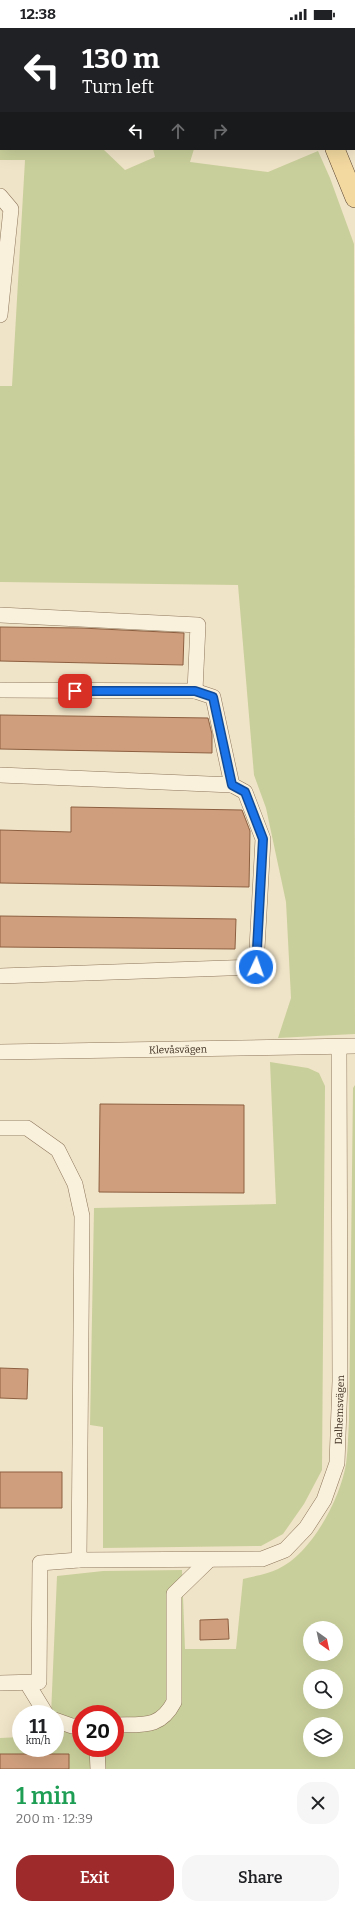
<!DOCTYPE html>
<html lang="en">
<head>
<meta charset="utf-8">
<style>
  body { margin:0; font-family:Bitter,serif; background:#f6f6f6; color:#202124; height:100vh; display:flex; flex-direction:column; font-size:15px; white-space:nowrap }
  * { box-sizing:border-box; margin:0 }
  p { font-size:13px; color:#757577 }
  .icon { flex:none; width:22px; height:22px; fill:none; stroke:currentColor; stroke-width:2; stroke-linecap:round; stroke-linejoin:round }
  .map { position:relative; height:1741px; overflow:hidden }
  .side { display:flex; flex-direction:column; background:#fff; flex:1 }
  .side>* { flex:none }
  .top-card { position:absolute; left:0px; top:0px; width:355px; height:122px; box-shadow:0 4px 16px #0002; background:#202124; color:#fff; overflow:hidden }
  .needle { width:26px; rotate:147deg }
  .controls { position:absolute; left:303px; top:1593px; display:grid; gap:8px }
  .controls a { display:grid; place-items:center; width:40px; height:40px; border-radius:50%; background:#fff; box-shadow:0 4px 16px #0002; font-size:20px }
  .speed { position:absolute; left:12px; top:1677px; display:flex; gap:8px; font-size:20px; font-weight:700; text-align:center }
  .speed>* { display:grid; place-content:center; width:52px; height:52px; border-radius:50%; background:#fff; box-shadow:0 4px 16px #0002; line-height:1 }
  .speed small { font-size:10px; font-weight:400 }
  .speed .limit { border:6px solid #d22; background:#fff; color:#111 }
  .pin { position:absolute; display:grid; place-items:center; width:34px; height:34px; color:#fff; margin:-17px; border-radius:8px; box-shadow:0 2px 6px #0006 }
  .me { position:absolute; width:44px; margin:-22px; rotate:3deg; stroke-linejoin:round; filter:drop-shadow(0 0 3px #0008) }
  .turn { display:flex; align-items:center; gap:14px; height:84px; padding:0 16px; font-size:18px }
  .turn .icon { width:52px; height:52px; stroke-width:2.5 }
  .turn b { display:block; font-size:28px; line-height:34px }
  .lanes { display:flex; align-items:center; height:38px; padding:0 16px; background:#0003; justify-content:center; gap:20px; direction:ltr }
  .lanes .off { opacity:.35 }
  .round { display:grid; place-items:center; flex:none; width:42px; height:42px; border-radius:16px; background:#f6f6f6 }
  .overview { display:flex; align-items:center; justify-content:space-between; height:68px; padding:0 16px }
  h1 { font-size:24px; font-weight:600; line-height:30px; color:#1e9e55 }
  .cta { display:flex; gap:8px; margin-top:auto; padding:8px 16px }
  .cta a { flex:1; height:46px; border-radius:16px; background:#9e2a2b; color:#fff; font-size:16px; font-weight:600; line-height:46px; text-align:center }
  .cta a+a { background:#f6f6f6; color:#202124 }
  .status { display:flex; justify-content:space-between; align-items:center; height:28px; padding:0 20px; background:#fff; direction:ltr }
  .status svg { height:11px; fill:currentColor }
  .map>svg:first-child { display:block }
</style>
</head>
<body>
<div class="status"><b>12:38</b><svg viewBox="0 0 49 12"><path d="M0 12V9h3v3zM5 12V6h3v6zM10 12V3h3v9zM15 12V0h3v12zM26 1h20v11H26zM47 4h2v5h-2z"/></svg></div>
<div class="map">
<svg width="355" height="1741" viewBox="0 0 355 1741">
  <rect width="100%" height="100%" fill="#f0e4c8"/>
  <path fill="#c9cf9b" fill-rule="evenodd" d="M116 0H253L254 1H117Z
    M0 18 1 121H103L125 142 155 129 153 121H194L190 134 268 144 318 123 330 150 354 216 355 1006 278 1010 291 970 286 874 266 780 254 747 238 557 0 554V358H12L25 132H0Z
    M270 1034 308 1040 319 1045 325 1058 322 1442 304 1476 283 1506 261 1518 103 1520V1399L90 1397 94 1180 276 1176Z
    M355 1057V1741H0V1710L21 1709V1720H55V1686H51L57 1548 103 1543 182 1542 185 1621H236L243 1551C254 1548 268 1546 278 1541 312 1525 340 1471 346 1436 348 1422 348 1407 349 1393L353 1060ZM310 1600H336V1626H310ZM310 1648H336V1674H310ZM81 1686H115V1720H81ZM310 1696H336V1722H310Z"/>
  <path fill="#cf9f7d" stroke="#8d5f41" d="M0 599 81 600 184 605 183 637 0 633Z
    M0 687 208 690 212 706V725L0 721Z
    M71 779 242 782 250 803 249 859 0 855V802L71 804Z
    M0 888 236 891 235 921 0 919Z
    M100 1076 244 1077V1165L99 1164Z
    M0 1340 28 1341 27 1371 0 1370Z
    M0 1444H62V1480H0Z
    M228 1591 229 1611 200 1612V1592Z
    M0 1726H69V1741H0Z"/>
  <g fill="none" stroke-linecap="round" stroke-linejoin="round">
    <g stroke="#8d765c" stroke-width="16">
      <g id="minor">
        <path d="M41 0V1"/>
        <path d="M92 0V1"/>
        <path d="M66 1 69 0"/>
        <path d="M0 168 11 181 0 287"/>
        <path d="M0 587 198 597 195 663 0 662"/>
        <path d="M0 747 232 757 213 669 195 663"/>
        <path d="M0 948 256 939 263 811 245 764 232 757"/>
        <path id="s1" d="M0 1024 355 1018"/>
        <path d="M0 1100H27L58 1122 75 1156 82 1188 79 1532"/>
        <path id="s2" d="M0 1655 39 1654 40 1535 79 1532 262 1531 285 1522 306 1500 324 1472 337 1435 340 1353 339 1019"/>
        <path d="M27 1655 46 1686"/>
        <path d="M55 1692 72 1698H81"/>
        <path d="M115 1697C142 1696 160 1701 174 1674V1566L209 1532"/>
        <path d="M97 1720 98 1741"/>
      </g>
    </g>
    <g stroke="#5b4430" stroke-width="20">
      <path id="major" d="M276 0V1
        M335 121 355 170"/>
    </g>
    <use href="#minor" stroke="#faf1dc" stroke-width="15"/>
    <use href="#major" stroke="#f3d9a0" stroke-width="19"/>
  </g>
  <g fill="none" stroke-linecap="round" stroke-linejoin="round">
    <g stroke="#114b97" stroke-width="10">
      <path id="route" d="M75 663H195L213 669 232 757 245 764 263 811 256 939"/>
    </g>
    <use href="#route" stroke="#1a73e8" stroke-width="7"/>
  </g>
  <g text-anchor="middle" stroke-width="4" stroke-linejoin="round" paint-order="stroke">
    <g font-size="10" fill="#3d2e20" stroke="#f7eed8">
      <text dy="4" stroke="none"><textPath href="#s1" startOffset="178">Klevåsvägen</textPath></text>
      <text dy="4" stroke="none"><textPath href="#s2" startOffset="561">Dalhemsvägen</textPath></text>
    </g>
  </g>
</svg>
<div class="controls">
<a><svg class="needle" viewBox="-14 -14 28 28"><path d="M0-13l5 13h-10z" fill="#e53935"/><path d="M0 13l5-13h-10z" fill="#757577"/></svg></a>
<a><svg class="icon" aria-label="search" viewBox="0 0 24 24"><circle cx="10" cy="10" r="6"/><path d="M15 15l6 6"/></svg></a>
<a><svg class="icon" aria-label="layers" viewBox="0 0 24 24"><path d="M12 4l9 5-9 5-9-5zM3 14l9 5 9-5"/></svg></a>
</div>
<div class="speed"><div>11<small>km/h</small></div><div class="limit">20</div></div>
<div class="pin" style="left:75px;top:663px;background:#d93025"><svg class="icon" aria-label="arrive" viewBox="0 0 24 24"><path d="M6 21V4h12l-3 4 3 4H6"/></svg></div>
<svg class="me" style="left:256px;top:939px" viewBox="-20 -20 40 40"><circle r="17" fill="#1a73e8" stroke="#fff" stroke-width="3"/><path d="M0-11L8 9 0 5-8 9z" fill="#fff"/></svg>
<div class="top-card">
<div class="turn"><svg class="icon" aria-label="left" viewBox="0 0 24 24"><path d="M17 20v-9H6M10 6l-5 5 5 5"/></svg><div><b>130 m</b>Turn left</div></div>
<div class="lanes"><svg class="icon" aria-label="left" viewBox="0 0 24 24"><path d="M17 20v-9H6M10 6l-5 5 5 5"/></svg><svg class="icon off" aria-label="ahead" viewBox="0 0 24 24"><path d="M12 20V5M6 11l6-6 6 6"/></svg><svg class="icon off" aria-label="right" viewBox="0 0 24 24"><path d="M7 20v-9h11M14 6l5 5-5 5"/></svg></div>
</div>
</div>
<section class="side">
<div class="overview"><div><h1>1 min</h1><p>200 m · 12:39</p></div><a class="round"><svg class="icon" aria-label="close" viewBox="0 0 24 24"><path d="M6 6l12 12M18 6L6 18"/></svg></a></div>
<div class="cta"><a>Exit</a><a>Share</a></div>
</section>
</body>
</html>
